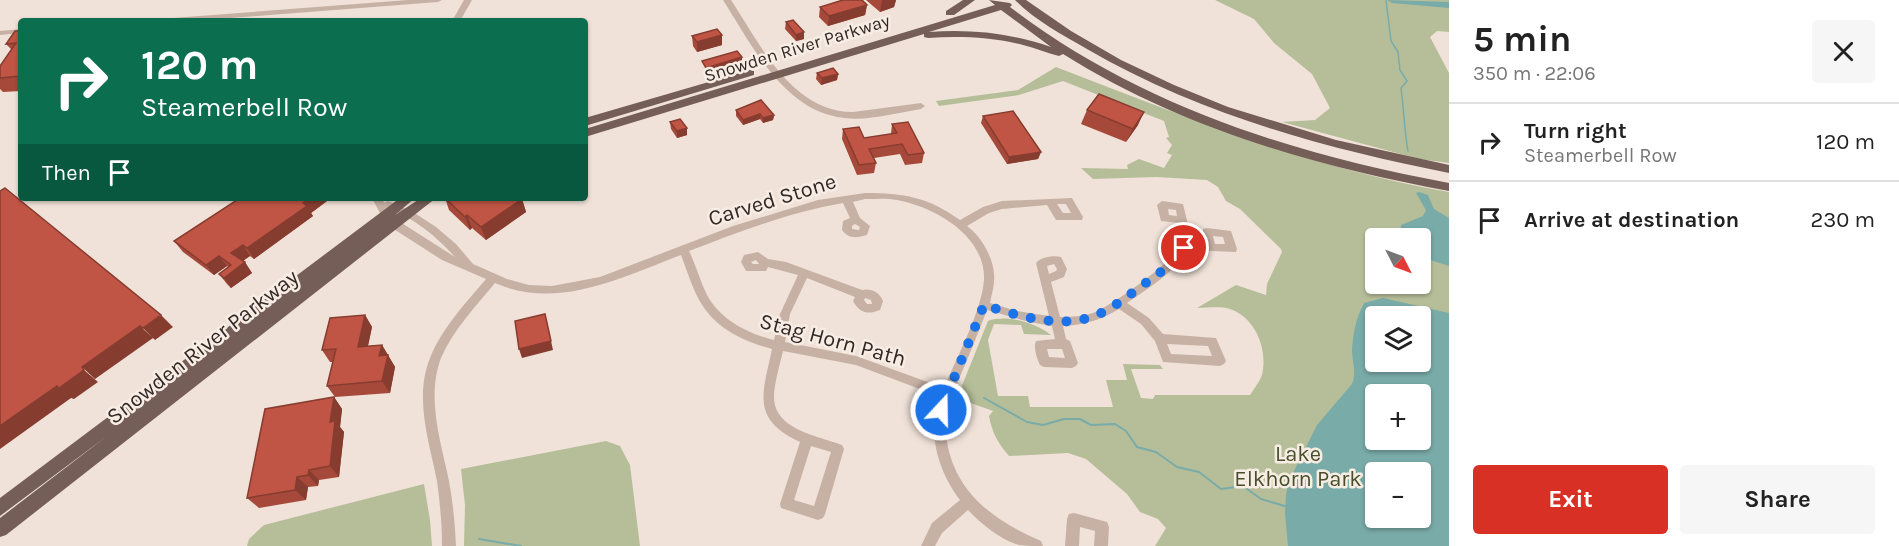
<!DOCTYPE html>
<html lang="en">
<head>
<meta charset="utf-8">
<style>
  body { margin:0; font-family:Karla,sans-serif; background:#f6f6f6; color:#222; height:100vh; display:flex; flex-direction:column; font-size:22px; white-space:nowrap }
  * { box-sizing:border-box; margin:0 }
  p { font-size:20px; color:#767676 }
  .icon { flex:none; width:33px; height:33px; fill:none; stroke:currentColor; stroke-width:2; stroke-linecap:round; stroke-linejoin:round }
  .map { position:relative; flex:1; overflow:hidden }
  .details { display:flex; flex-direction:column; background:#fff; width:450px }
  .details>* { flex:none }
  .guide { position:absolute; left:18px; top:18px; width:570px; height:183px; border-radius:6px; box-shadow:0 2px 4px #0004; background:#0b6e4f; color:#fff; overflow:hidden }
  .needle { width:39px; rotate:132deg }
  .buttons { position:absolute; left:1365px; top:228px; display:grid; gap:12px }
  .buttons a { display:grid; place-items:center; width:66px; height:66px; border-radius:6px; background:#fff; box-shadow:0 2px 4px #0004; font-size:30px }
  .pin { position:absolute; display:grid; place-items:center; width:51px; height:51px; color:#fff; margin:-26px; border:3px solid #fff; border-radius:50%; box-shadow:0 2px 6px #0007 }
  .me { position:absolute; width:66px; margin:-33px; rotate:21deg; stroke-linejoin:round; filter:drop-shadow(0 0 4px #0008) }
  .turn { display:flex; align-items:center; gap:21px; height:126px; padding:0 24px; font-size:27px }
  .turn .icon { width:78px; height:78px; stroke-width:2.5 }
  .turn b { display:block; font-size:42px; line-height:51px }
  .then { display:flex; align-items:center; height:57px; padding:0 24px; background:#0003; gap:12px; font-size:22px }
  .round { display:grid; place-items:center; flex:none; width:63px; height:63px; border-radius:6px; background:#f6f6f6 }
  .head { display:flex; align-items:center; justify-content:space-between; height:102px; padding:0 24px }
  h1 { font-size:36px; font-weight:700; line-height:45px }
  .primary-button { display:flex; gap:12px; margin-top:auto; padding:12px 24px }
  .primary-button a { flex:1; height:69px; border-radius:6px; background:#d93025; color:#fff; font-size:24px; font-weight:700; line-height:69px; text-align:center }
  .primary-button a+a { background:#f6f6f6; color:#222 }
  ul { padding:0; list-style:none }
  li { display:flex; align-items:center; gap:18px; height:78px; padding:0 24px; border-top:2px solid #e0e0e0 }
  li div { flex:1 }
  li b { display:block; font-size:22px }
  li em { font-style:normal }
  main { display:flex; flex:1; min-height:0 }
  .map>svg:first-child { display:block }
</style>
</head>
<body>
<main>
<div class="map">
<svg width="1449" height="546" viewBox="0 0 1449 546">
  <rect width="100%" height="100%" fill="#f0e2d8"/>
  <path fill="#b6be99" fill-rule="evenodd" d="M1215 0H1449V32L1437 31 1430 37 1449 73V163L1419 159 1282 122 1315 120 1330 108 1312 74 1274 43 1254 19Z
    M1056 67C1186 117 1310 168 1449 192V546H1155L1166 528 1158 519 1140 512 1127 494 1086 459 1068 453 1009 456C998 443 992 433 989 416L993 411 957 398 988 321C1007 314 1036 323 1051 335L1024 334 1021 325 994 324 988 340 998 396H1028L1030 407H1113L1106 380H1127L1123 364 1160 365 1163 369H1131L1141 398 1153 399 1155 395H1250C1254 389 1260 381 1262 375 1268 350 1256 318 1230 309 1220 306 1207 308 1197 308L1236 285 1266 295 1267 284 1282 252 1281 249 1240 209 1226 201 1218 187 1207 180 1156 177 1093 179 1081 168 1128 169 1127 165 1139 159 1164 168 1172 155 1167 153 1172 145 1166 138 1169 137 1164 121 1063 81 1019 95 939 106 936 101 1018 90ZM1376 238H1420V284H1376ZM1376 316H1420V362H1376ZM1376 394H1420V440H1376ZM1376 472H1420V518H1376Z
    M606 441 620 446 630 465 640 546H464L465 505 461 469Z
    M424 484 430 520 432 546H247L249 539 264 525Z"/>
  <path fill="#79aba8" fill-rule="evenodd" d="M1419 192 1428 195 1434 209 1449 218V266L1421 257 1420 238H1400L1401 225 1423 216 1426 210 1416 193Z
    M1383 298 1449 313V546H1288L1285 513 1286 495 1289 481 1317 425 1352 384C1357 372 1352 362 1352 350 1353 333 1356 318 1364 303ZM1376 316H1420V362H1376ZM1376 394H1420V440H1376ZM1376 472H1420V518H1376Z"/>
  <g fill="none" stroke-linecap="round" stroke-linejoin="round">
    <path stroke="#79aba8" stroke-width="1.5" d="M1386 0 1391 41 1398 52 1400 70 1407 81 1401 88C1404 110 1404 129 1408 151"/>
    <path stroke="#79aba8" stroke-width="2" d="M984 398 1027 422 1043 425 1064 419H1080L1091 425 1115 424 1126 431 1137 447 1156 452 1177 467 1199 472 1221 489 1243 486 1261 499 1288 507
      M479 539 521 546"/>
    <path fill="#79aba8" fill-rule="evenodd" d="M1387 0 1449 2V8L1392 3Z"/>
    <path fill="#c7b1a5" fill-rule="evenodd" d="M408 0H442L438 2 191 21H156L160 19Z
      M464 0H472L460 21H452Z
      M723 0H731C760 44 792 112 853 112L921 103 925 106 921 109C896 113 869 121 844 118 784 112 752 45 723 0Z
      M21 29V33L0 35V31Z
      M865 193C904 193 928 197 960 220L983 207 1002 201 1072 198 1083 217 1082 220H1056L1047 205 1002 209 989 213 967 226C981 236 993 257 994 274 995 284 992 293 990 303L1017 311 1049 316 1036 263C1040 257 1054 255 1061 257L1067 269 1064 277 1051 282 1060 317C1072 317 1083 316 1093 313 1111 306 1172 263 1179 247 1182 239 1180 230 1179 223L1161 221 1157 205 1162 201 1183 204 1190 233 1203 234V229L1207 228 1231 231 1237 249 1236 252 1211 251 1207 250 1205 242 1191 240C1187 265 1147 289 1127 303L1149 318 1163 334 1216 338 1226 361 1224 364 1220 366 1163 362 1155 341 1141 324 1119 309C1101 320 1084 325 1063 326L1066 339 1070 341 1078 363 1076 366 1072 368 1044 367 1040 365C1037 359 1033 347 1036 341L1055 339 1052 326 1029 322 987 310C978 333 969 356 959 379 955 389 950 399 947 409 945 419 945 432 947 442 956 494 995 521 1041 541L1043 546C1035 546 1026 546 1019 545 1001 540 981 524 968 510L942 533 935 546H921L932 523 960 500C938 471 926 432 941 397L856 365 783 351C780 364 774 384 774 397 774 430 819 436 842 445L844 449 825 514 823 518 818 520 781 508 780 504 800 442C750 419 763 393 772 349 739 340 711 326 696 294 690 281 686 268 681 255 623 277 557 311 495 283 476 306 453 330 441 358 426 398 441 442 449 481 453 503 455 524 456 546H442C442 524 440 503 437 481 429 441 414 398 430 358 442 328 465 304 486 279L442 260 389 226 382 217 372 198H382L384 203 388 201 413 212 436 227 456 244 473 264 507 279 529 285 552 286 600 277 733 226 818 200ZM865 199C875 199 887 198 897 200 935 207 986 236 984 280 982 310 956 359 944 388L856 356 785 342 790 314 807 278 855 297 853 301C860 313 867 315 880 310L883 301C879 292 872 288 862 290L786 262 768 259 758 252 744 255 741 262 746 271H766L768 267 798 275 780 314 774 340 770 339C745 332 720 319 707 295 700 281 696 265 689 251 739 232 790 212 843 203L850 218 843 221 842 230C848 239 857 238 867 235L870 226 860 218 853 202ZM1057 204H1066L1071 213H1063ZM387 208C414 218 436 236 455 257L397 220ZM1168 209 1176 210 1177 216 1169 215ZM855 224 860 227 859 230 852 229V226ZM1213 236 1223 237 1225 244H1215ZM756 260 759 264H753L751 262ZM1054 264 1057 269 1056 271 1049 274 1047 266ZM865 298 871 300 872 304H867L864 300ZM1167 344 1208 346 1212 356 1171 354ZM1047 349H1062L1065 358 1049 357ZM811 446 831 452 814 506 794 500Z
      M1074 513 1107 522 1109 527 1108 546H1094L1095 531 1080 527 1079 546H1065L1067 519 1069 514Z"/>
    <path fill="#755e57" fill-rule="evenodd" d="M963 0H975L954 15H946V11Z
      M989 0 1010 3 1012 5 1010 7C1138 105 1292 154 1449 183V191C1314 166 1181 128 1063 54L1059 56C1047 53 1035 48 1023 45 991 37 960 36 928 38L924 37V34L585 137V129L995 5ZM1001 10 1051 47C1011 33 971 29 929 32Z
      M1015 0H1026L1071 31 1121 60 1174 85 1228 107 1336 140 1449 165V173C1323 148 1199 114 1087 49 1063 35 1034 20 1015 0Z
      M750 70 754 71V75L585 126V118Z
      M400 198H415L395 215 421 198H436L6 535 0 537V518L107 436 0 516V498Z"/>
  </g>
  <path fill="#a6493b" d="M866 0H896L894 7 880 12Z
    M867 5 865 15 828 26 819 17 820 7Z
    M786 22 804 39 796 41 785 29Z
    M21 31V91L3 92 0 89V66L12 50 6 44Z
    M692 36 722 45 697 52 693 46Z
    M817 73 838 74 837 80 821 85 816 79Z
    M736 110 774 115 773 120 763 123 760 119 743 125 736 116Z
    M1087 110 1138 125 1126 142 1081 124Z
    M983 116 1041 152 1038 159 1007 164 981 123Z
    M670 122 687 135 677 138 671 129Z
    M892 124 924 153 922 163 905 165 900 154 874 158 876 163 874 173 857 175 842 139 843 129 864 138 891 134Z
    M240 198H331L311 213 313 216 254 259 250 256 243 261 252 273 231 288 227 284 219 274 228 267 227 266 214 275 183 252 174 241Z
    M445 198H521L522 199 526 212 486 240 472 228 470 230 449 210Z
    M365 315 372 327 368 346 382 345 395 367 390 393 335 397 327 386 333 362H330L322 350Z
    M334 397 342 409 340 427 344 432 339 477 319 480 318 486 308 487 306 500 259 508 247 498Z"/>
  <path fill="#873c30" d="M882 0H896L894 7 880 12Z
    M867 5 865 15 828 26 829 16Z
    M804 32V39L796 41V35Z
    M722 35V45L697 52V42Z
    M742 57V61L706 71V68Z
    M838 74 837 80 821 85 822 78Z
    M1144 112 1138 125 1126 142 1133 129Z
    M760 114V119L743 125V120Z
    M774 115 773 120 763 123V118Z
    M687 128V135L677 138V131Z
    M1041 152 1038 159 1007 164 1009 157Z
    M310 198H331L311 213 313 216 254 259 247 248Z
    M522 199 526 212 486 240 481 227Z
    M467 215 472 228 470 230 465 217Z
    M243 245 250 256 239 263 231 253Z
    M219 256 227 266 214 275 206 265Z
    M245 262 252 273 231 288 224 278Z
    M545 314 553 350 522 358 519 349Z
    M161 315 173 327 155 340 143 328Z
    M365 315 372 327 365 359 358 347Z
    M140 326 153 338 95 379 82 367Z
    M382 345 395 367 390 393 382 381 379 356Z
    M84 370 98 382 74 399 71 398 0 449V426L57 386Z
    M334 397 342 409 340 427 344 432 339 477 330 466V422Z
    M309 470 319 480 318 486 308 475Z
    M297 477 308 487 306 500 295 490Z"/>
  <path fill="#c15545" stroke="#873c30" stroke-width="1.5" d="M843 0H862L867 5 829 16 820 7Z
    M793 20 804 32 796 35 786 22Z
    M717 29 722 35 697 42 692 36Z
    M15 31H21V76L0 78V66L16 43 6 44Z
    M737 51 742 57 706 68 702 61Z
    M833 68 838 74 822 78 817 73Z
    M1099 94 1144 112 1133 129 1087 110Z
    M761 100 774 115 763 118 760 114 743 120 736 110Z
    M1013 111 1041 152 1009 157 983 116Z
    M680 119 687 128 677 131 670 122Z
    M908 122 924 153 908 155 902 144 869 149 876 163 859 165 843 129 859 127 864 138 897 133 892 124Z
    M5 188 161 315 143 328 140 326 82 367 84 370 59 388 57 386 0 426V191Z
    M240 198H310L303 203 307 206 247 248 243 245 231 253 245 262 224 278 219 274 231 265 219 256 206 265 174 241Z
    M445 198H521L522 199 481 227 467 215 465 217Z
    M545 314 551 341 519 349 515 321Z
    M365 315 358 347 382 345 379 356 388 355 382 381 327 386 336 349 322 350 330 318Z
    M334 397 330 422 335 421 330 466 309 470 308 475 297 477 295 490 247 498 265 409Z"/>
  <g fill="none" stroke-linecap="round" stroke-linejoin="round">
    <path stroke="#1a73e8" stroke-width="10" stroke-dasharray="0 18" d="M941 410 984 305C1022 317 1067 332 1105 311 1120 303 1133 292 1147 282 1160 272 1176 263 1184 248"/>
  </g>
  <g text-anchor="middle" stroke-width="5" stroke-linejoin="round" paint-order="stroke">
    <g font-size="18" fill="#332926" stroke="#f8ede4">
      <text transform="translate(797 48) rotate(-17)" y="6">Snowden River Parkway</text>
    </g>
    <g font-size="22" fill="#332926" stroke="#f8ede4">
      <text transform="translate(772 199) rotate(-17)" y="8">Carved Stone</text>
      <text transform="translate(833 339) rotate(15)" y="8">Stag Horn Path</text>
      <text transform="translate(202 346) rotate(-38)" y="8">Snowden River Parkway</text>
    </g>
    <g font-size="22" fill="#47502b" stroke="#f8ede4">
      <text x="1298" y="461">Lake<tspan x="1298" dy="25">Elkhorn Park</tspan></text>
    </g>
  </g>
</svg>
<div class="buttons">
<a><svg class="needle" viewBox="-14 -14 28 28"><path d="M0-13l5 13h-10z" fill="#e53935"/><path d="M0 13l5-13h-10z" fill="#767676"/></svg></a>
<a><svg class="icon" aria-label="layers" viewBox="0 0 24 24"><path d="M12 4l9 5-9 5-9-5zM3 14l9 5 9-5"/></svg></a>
<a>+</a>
<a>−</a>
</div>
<div class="pin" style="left:1184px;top:248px;background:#d93025"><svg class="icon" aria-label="arrive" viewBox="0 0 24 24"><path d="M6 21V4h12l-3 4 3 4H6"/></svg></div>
<svg class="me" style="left:941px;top:410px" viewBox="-20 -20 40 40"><circle r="17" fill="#1a73e8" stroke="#fff" stroke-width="3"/><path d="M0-11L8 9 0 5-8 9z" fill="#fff"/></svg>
<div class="guide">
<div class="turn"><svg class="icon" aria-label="right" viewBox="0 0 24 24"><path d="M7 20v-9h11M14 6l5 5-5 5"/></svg><div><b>120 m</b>Steamerbell Row</div></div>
<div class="then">Then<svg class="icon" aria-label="arrive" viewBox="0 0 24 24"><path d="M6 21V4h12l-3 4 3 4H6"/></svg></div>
</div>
</div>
<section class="details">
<div class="head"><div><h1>5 min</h1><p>350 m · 22:06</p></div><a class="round"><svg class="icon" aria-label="close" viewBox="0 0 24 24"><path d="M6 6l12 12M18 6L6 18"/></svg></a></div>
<ul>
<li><svg class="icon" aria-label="right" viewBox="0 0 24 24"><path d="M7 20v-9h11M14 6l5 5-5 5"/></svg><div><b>Turn right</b><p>Steamerbell Row</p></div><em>120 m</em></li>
<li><svg class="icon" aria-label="arrive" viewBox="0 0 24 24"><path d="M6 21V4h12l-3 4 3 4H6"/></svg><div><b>Arrive at destination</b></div><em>230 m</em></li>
</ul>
<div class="primary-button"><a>Exit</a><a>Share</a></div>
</section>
</main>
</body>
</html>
